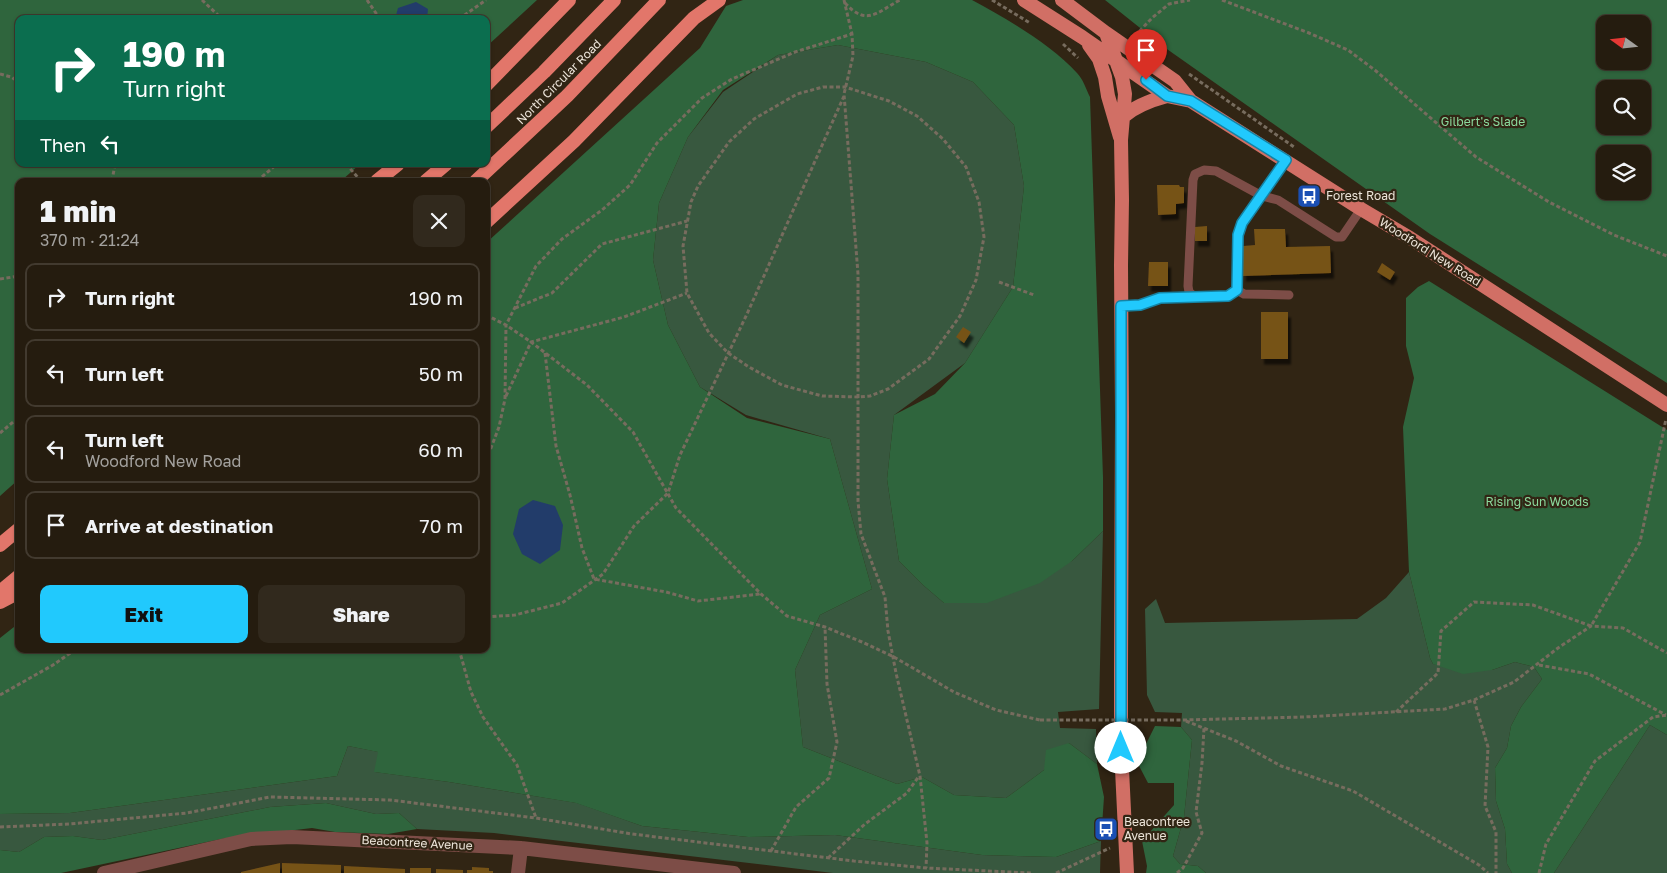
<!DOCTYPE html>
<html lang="en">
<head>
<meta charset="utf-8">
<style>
  body { margin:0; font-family:"Golos Text",sans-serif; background:#31291d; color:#f1f3f6; height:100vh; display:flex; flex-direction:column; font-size:19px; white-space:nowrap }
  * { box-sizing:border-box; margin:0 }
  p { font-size:16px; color:#a3a19e }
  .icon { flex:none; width:28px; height:28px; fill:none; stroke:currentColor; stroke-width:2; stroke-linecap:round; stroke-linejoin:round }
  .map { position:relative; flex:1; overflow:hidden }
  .sheet { position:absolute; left:15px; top:178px; width:475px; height:475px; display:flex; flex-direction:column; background:#251c0f; border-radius:10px; box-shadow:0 1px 4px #0004,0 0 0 1px #423a2f }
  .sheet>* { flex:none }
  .hud { position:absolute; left:15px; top:15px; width:475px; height:152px; border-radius:10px; box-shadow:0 1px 4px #0004,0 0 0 1px #423a2f; background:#0b6e4f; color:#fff; overflow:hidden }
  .needle { width:32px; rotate:285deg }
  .buttons { position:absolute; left:1596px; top:15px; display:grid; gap:10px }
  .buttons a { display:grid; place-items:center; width:55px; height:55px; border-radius:10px; background:#251c0f; box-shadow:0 1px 4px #0004,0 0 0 1px #423a2f; font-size:25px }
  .pin { position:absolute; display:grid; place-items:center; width:42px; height:42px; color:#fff; margin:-51px -21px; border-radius:50% 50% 50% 0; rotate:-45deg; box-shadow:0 0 5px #0007 }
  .pin .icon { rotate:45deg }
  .me { position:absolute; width:55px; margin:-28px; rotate:0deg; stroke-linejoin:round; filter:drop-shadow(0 0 4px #0008) }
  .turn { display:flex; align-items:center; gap:18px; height:105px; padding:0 25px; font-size:22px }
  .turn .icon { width:65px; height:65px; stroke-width:2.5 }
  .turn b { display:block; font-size:35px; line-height:42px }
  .then { display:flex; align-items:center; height:48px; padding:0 25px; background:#0003; gap:10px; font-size:19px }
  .round { display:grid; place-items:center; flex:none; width:52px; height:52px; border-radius:10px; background:#31291d }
  .summary { display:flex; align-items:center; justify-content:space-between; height:85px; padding:0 25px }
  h1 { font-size:30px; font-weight:800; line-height:38px }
  .cta { display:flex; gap:10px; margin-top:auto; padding:10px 25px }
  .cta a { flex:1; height:58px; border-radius:10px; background:#21c9fd; color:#111; font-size:20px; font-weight:800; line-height:58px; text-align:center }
  .cta a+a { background:#31291d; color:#f1f3f6 }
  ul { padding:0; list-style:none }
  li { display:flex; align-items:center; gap:15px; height:68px; margin:0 10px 8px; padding:0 15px; border:2px solid #423a2f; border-radius:10px }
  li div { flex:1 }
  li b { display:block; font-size:19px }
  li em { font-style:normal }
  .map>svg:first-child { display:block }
</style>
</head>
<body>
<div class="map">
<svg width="1667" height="873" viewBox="0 0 1667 873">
  <defs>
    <filter id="shadow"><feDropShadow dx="3" dy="5.5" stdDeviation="1" flood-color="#0009"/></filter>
  </defs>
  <rect width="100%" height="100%" fill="#312514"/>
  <path fill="#38583f" d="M838 45 926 62 973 82 1014 125 1024 186 1013 287 965 363 894 415 887 479 899 561 923 585 944 603 1072 561 1103 531 1099 709 1058 712 1060 728 1096 729 1097 764 1069 743 1044 770 1006 798 954 795 922 777 897 784 803 747 795 670 820 615 872 589 830 439 746 415 700 387 668 325 653 260 659 203 688 137 723 92 778 55Z
    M1409 572 1430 658 1433 664 1492 670 1515 662 1534 667 1542 679 1521 707 1511 726 1507 748 1495 768 1496 801 1505 829 1507 864 1512 873H1206L1198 866 1180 864 1173 856 1184 817 1192 740 1181 727 1182 713 1155 712 1147 695 1145 609 1156 599 1165 623 1357 619 1386 598Z
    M1650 725 1667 735V873H1554Z
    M348 746 379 752 375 772 449 782 577 803 642 826 748 837 835 835 982 855 1056 857 1101 841 1100 873H833L494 833 417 829 399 813 376 814 326 803 270 807 102 840 73 836 44 837 19 852 0 850V814L70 813 337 776Z"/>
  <path fill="#2f653d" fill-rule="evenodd" d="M0 0H537L486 47V19H19V164H360L341 181H19V479L0 496Z
    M743 0H972C1007 19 1051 44 1077 73 1083 79 1086 89 1090 97L1103 477V531L1072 561 1040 583 987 603H944L923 585 899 561 887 479 894 415 935 394 965 363 1013 287 1024 186 1014 125 973 82 926 62 838 45 778 55 723 90 688 137 659 203 653 260 668 325 700 387 747 418 830 439 872 589 820 615 795 670 803 747 897 784 922 777 954 795 1006 798 1044 770 1046 750 1069 743 1097 764 1104 797 1101 841 1056 857 982 855 835 835 748 837 642 826 576 803 449 782 374 772 378 752 348 746 337 776 70 813 0 814V638L19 623V649H486V243L700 48 726 6Z
    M1105 0H1667V383L1430 234 1164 47ZM1605 24H1642V61H1605ZM1605 89H1642V126H1605ZM1605 154H1642V191H1605Z
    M1429 281 1667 430V735L1650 725 1554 873H1512L1507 864 1505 829 1496 801 1495 768 1507 748 1511 726 1521 707 1542 679 1534 667 1515 662 1492 670 1463 674 1433 664 1430 658 1409 572 1403 427 1414 378 1406 346V298L1418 287Z
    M1155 726 1181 727 1192 740 1184 817 1173 856 1180 864 1198 866 1206 873H1146L1147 866 1142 841 1174 805V783H1148L1137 762Z
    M326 803 376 814 399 813 417 829 388 834 335 832 312 828 221 839 61 873H0V850L19 852 44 837 73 836 102 840 270 807Z"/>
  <path fill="#223c6a" d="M416 2 428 9 427 19H395L398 8Z
    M533 500 555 506 563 525 560 550 540 564 522 554 513 534 519 509Z"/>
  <path fill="#765218" filter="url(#shadow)" d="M1157 185H1179L1180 187H1184V203L1176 204V214L1158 215Z
    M1207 226V241H1195V227Z
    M1254 229H1285L1286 247 1330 246 1331 273 1243 276V246L1255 245Z
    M1149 262H1168V286H1148Z
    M1382 263 1395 272 1390 280 1377 272Z
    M1261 312H1288V359H1261Z
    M963 327 971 332 964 343 956 337Z
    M280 863V873H241V872Z
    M282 863 341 865V873H282Z
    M344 866 405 869V873H344Z
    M472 867 489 868V871H493V873H467V870H472Z
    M410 868H431V873H410Z
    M436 869 463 870V873H436Z"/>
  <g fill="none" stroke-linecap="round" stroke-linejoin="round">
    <path stroke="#776c5e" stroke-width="3" stroke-dasharray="4 2.5" stroke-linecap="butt" d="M202 0 222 19
      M367 0 380 19
      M844 0 852 34 853 56 844 94 858 274V501L861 534 885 597 888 631 896 673 920 776 927 843 926 868
      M992 0 1030 23
      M1222 0 1309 33 1348 50 1376 71 1476 157 1549 202 1614 235 1667 256
      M845 3C867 27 877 12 900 0
      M459 19 486 0
      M1135 36 1152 18 1169 4 1190 0
      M1063 44 1078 58
      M0 74 11 77 19 82
      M1189 74 1294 147
      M823 87H845L889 101 917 116 943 139 966 167 979 202 984 237 976 280 960 316 929 359 888 389 870 396 859 397 822 396 782 385 749 367 728 353 709 333 687 293 683 246 691 202 698 186 729 142 754 119 797 94Z
      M346 164 361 181
      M112 181 115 164
      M257 181 277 164
      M0 279 19 276
      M999 282 1034 295
      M515 308 552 293 602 244 687 221
      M486 315 506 325 531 342 587 385 633 432 676 508 761 594 787 616 825 627 862 642 894 657 954 692 996 710 1040 720
      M545 353 556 446 570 495 582 548 594 579 666 592 698 601 760 594
      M506 396 531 342 624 317 687 293
      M0 433 19 417
      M486 461 499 427 505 399 506 325 536 266 562 239 602 210 630 185 657 143 702 98 732 79 795 52 852 34
      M486 617 515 615 562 603 603 574 634 526 668 493 680 455 747 314 844 96
      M459 649 471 692 483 717 517 765 536 818
      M1539 665 1589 674 1666 715
      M0 695 53 665 76 649
      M1474 700 1488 747 1485 806 1496 832V873
      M1396 712 1438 673 1441 631 1474 602 1533 605 1591 626 1640 542 1666 419
      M1183 720 1304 717 1445 709 1474 700 1514 682 1558 648 1591 626 1623 628 1667 653
      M1186 721 1236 741 1281 766 1353 791 1479 865 1488 873
      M0 827 69 824 187 813 270 797 390 800 536 818 632 834 854 861 926 868 1031 873
      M771 851 796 807 829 778 837 742 827 684 825 627
      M828 858 865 824 907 793 919 776
      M1056 873 1110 848
      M1177 873 1183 868 1202 833 1196 812 1202 763 1204 728
      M1539 873 1546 844 1595 761 1653 717 1667 715"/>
    <path stroke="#7d4d47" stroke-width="9" d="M1286 161 1262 196 1278 200 1336 237H1342L1361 209
      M1204 170 1216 171 1262 196 1241 223 1238 235 1237 290 1228 296 1195 297 1189 292 1188 286 1193 180 1195 174Z
      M1237 290 1244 294 1289 295
      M1121 306 1140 305 1160 298 1195 297"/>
    <path stroke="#7d4d47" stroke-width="14" d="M104 873 251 839 292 837 521 848 734 873
      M518 873 521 848"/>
    <path stroke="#d16f65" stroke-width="14" d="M1024 0 1082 37 1167 96 1191 101 1224 122 1361 209 1410 238 1667 405
      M1062 0 1106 33 1175 81 1191 101
      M1106 33 1122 77 1125 94 1121 140 1122 200 1121 265 1122 416 1121 671V748L1127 873
      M1089 45 1099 59 1105 77 1108 96 1120 137
      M1124 116C1136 106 1152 100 1167 96"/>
    <path stroke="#e2766a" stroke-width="14" d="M486 85 569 0
      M486 127 544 72 614 0
      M377 181 398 164
      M426 181 446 164
      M476 181 567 96 659 0
      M486 222 574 141 694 18 719 0
      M0 545 19 529
      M0 592 19 576
      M0 602 19 592"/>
    <path stroke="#776c5e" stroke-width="3" stroke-dasharray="4 2.5" stroke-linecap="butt" d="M1040 720H1183"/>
  </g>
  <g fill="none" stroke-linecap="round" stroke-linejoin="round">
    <g stroke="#1583a4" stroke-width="12">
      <path id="route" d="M1121 748V306L1140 305 1160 298 1228 296 1237 290 1238 235 1242 223 1286 160 1191 101 1167 96 1146 80"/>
    </g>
    <use href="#route" stroke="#21c9fd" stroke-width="9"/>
  </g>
  <defs>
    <g id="bus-square" transform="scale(1.25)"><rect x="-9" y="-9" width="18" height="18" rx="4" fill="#1a4fb4" stroke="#312514"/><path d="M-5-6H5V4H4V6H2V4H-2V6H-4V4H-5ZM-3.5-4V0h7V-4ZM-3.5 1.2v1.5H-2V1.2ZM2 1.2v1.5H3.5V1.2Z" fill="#fff"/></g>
  </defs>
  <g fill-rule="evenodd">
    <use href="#bus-square" x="1309" y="196"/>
    <use href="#bus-square" x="1106" y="829"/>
  </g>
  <g text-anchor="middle" stroke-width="4.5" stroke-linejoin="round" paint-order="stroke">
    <g font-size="12" fill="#ede5da" stroke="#312514">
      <text transform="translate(559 82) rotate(-45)" y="4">North Circular Road</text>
      <text transform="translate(1430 252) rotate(32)" y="4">Woodford New Road</text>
      <text transform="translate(417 843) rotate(3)" y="4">Beacontree Avenue</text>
    </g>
    <g font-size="12" fill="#8bda9d" stroke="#312514">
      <text x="1483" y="126">Gilbert's Slade</text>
      <text x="1537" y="506">Rising Sun Woods</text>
    </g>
    <g font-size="12" fill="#ede5da" stroke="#312514" text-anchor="start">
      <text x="1326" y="200">Forest Road</text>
      <text x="1124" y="826">Beacontree<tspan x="1124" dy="14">Avenue</tspan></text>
    </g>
  </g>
</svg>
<div class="buttons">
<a><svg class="needle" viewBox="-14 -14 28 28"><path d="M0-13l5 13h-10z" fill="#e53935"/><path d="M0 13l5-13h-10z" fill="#a3a19e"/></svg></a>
<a><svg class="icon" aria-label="search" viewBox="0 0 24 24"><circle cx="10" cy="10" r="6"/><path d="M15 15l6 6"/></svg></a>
<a><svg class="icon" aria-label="layers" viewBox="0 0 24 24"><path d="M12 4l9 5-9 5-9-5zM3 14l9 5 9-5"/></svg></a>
</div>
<div class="pin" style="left:1146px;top:80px;background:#d93025"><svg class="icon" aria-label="arrive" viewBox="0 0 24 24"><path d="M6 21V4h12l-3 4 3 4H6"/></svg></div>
<svg class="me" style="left:1121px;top:748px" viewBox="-20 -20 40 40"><circle r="19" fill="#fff"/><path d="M0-13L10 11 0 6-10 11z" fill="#21c9fd"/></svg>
<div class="hud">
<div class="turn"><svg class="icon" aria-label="right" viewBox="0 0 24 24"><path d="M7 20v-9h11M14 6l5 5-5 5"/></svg><div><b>190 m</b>Turn right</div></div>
<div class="then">Then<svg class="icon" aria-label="left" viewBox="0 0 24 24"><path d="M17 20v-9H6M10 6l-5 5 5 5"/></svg></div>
</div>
<section class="sheet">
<div class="summary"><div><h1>1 min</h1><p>370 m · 21:24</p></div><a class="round"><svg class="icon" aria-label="close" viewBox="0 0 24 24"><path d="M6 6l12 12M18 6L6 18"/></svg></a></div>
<ul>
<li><svg class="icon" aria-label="right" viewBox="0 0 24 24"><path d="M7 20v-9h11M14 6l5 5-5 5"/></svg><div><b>Turn right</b></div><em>190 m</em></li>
<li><svg class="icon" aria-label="left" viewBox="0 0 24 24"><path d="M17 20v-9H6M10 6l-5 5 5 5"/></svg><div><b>Turn left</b></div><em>50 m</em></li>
<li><svg class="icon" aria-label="left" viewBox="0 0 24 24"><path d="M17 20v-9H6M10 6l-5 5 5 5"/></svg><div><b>Turn left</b><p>Woodford New Road</p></div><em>60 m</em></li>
<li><svg class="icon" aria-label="arrive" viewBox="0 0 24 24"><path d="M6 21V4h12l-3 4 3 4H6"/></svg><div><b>Arrive at destination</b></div><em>70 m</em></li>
</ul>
<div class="cta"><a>Exit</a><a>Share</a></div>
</section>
</div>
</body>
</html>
